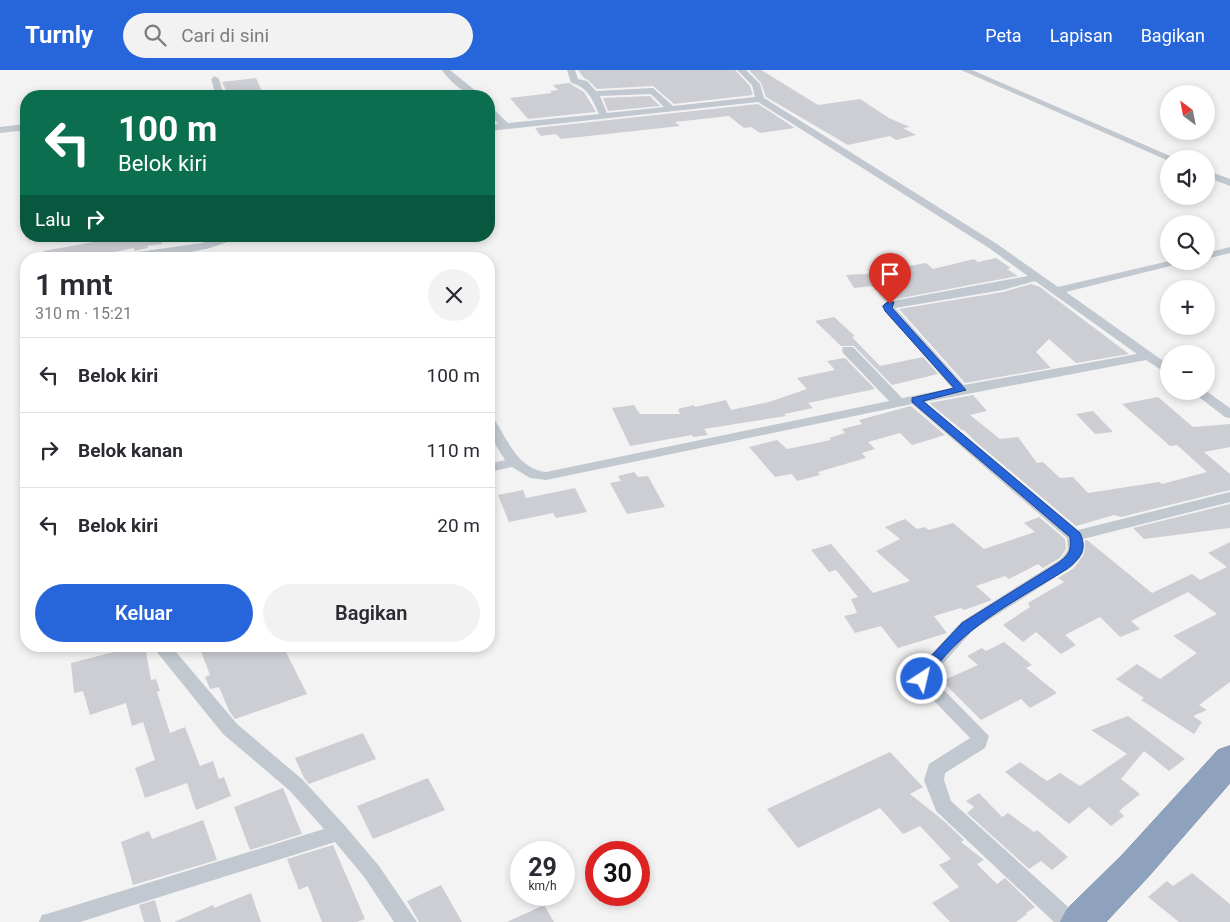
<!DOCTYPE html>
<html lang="id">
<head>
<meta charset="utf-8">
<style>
  body { margin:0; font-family:Roboto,sans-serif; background:#f2f2f3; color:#2b2b33; height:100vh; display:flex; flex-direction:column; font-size:19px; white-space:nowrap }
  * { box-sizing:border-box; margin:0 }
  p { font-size:16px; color:#7c7c81 }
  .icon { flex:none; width:28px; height:28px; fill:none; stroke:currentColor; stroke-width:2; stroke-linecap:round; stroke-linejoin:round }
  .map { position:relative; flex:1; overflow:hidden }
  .sheet { position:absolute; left:20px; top:182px; width:475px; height:400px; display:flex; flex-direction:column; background:#fff; border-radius:20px; box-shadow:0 2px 8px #0003 }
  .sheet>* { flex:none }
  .banner { position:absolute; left:20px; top:20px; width:475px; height:152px; border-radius:20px; box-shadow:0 2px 8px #0003; background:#0b6e4f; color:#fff; overflow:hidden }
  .needle { width:32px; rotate:328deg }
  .fabs { position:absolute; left:1160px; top:15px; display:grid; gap:10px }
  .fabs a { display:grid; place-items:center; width:55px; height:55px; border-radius:50%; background:#fff; box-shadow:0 2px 8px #0003; font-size:25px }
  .speed { position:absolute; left:510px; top:771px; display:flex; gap:10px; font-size:25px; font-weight:700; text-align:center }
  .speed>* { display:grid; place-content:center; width:65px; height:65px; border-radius:50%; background:#fff; box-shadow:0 2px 8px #0003; line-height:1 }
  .speed small { font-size:12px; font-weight:400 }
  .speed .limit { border:8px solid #d22; background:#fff; color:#111 }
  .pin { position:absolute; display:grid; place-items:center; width:42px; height:42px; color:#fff; margin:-51px -21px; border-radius:50% 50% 50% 0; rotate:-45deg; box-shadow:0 0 5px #0007 }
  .pin .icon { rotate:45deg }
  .me { position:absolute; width:55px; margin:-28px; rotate:35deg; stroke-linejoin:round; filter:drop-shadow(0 0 4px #0008) }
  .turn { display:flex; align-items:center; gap:18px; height:105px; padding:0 15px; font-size:22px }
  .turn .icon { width:65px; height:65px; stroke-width:2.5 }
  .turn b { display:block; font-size:35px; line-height:42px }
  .then { display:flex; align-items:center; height:48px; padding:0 15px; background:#0003; gap:10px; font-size:19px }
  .round { display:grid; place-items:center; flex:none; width:52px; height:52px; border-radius:26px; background:#f2f2f3 }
  .overview { display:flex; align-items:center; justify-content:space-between; height:85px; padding:0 15px }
  h1 { font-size:30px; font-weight:600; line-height:38px }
  .cta { display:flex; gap:10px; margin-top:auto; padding:10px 15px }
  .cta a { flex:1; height:58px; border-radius:30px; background:#2765da; color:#fff; font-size:20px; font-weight:600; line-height:58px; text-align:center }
  .cta a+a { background:#f2f2f3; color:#2b2b33 }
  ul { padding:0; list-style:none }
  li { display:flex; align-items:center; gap:15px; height:75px; padding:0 15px; border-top:1px solid #e1e1e2 }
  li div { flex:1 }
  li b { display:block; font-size:19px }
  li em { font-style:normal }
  header { display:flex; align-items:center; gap:30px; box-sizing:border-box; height:70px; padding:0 25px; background:#2765da; color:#fff }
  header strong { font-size:24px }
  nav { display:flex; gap:28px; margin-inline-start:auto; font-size:18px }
  .search { width:350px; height:45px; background:#f2f2f3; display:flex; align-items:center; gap:12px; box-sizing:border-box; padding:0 18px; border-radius:28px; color:#7c7c81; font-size:19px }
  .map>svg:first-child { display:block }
</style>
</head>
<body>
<header>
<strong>Turnly</strong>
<div class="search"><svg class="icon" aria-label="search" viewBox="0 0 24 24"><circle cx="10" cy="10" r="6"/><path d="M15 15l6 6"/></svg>Cari di sini</div>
<nav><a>Peta</a><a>Lapisan</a><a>Bagikan</a></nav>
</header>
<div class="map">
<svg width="1230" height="852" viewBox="0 0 1230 852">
  <rect width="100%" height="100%" fill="#f4f3f3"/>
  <path fill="#cdced4" d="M578 0H735L750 16 753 25 674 34 653 16 597 19 588 10 584 8Z
    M749 0H761L818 35 860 29 889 48 910 57 903 58 916 65 896 70 890 66 848 75 766 27 761 13Z
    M256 8 264 26H229L222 12Z
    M569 13 584 22 596 42 528 49 510 28 552 23 550 21 558 20 553 15Z
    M650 26 660 36 608 41 603 28Z
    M758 34 795 58 760 63 751 57 744 58 729 46 675 52 680 56 561 69 556 64 541 66 535 58Z
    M126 166H162V174L147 176 148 178 134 181V178L81 189H44V181Z
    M996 188 1011 198 1007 199 1018 206 885 231 872 216 854 218 846 205 882 203 881 201 926 193 933 199 974 189 978 192Z
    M1031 214 1040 217 1129 284 1076 293 1049 269 1036 282 1051 298 965 313 899 239 1003 222Z
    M834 247 855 266 852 267 880 296 923 287 938 304 892 315 854 276H841L815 251Z
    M845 288 875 319 808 333 813 338 784 344 786 346 704 359 708 365 693 367 692 365 630 376 612 338 634 335 640 344H680L678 339 694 335 695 337 726 330 731 340 769 332 807 319 797 308 835 300 827 291Z
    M973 325 987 341 970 345 1000 369 1018 367 1037 393 1043 392 1060 408 1073 407 1088 423 1159 412 1162 414 1207 402 1177 375 1170 376 1122 334 1158 327 1193 357 1230 354V377L1204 382 1230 404V420L1121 447 1114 445 1076 456 976 372 964 360H962L929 333Z
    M911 336 945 365 912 375 900 363 868 372 875 379 862 383 866 388 818 402 820 405 797 411 792 404 775 407 749 377 777 370 787 379 831 370 829 368 845 363 842 359 862 354 859 350Z
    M1093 341 1113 362 1095 364 1076 344Z
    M634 402 638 407 648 406 665 437 627 444 610 413 621 411 618 406Z
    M575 418 587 442 556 448 553 443 509 452 498 425 523 420 526 428Z
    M1230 434V458L1144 469 1133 458Z
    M1039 447 1065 469 1066 479 1060 488 1043 498 1038 494 1009 509 1005 506 976 516 992 530 964 540 961 538 934 546 947 563 898 578 881 556 855 563 844 546 857 543 851 529 858 527 836 500 829 502 811 480 831 474 873 523 910 511 876 481 900 469 885 457 905 449 917 459 924 457 929 460 953 453 984 479 1035 462 1024 453Z
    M1085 470H1087L1152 523 1192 504 1200 510 1227 497 1208 483 1230 472V612L1199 635 1207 640 1193 646 1202 652 1194 664 1141 630 1144 628 1116 609 1137 594 1160 609 1197 583 1173 566 1217 544 1188 522 1131 551 1140 559 1120 567 1100 547 1065 565 1076 575 1061 584 1036 562 1023 572 1003 555 1030 537 1028 533 1064 512 1058 508 1074 498 1084 484Z
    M1004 572 1032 595 1026 598 1057 623 1030 638 1021 629 981 650 942 611 978 595 967 586 982 578 986 581Z
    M137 576H145L151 610 156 609 160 621 157 622 170 663 185 657 200 696 213 691 219 709 224 707 231 726 196 740 187 713 145 728 135 698 155 690 143 652 132 656 126 633 90 645 83 621 74 623 71 593Z
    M199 576H283L307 624 235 649 229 641 219 617 210 619 205 607 210 605Z
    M1128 646 1185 689 1169 701 1144 681 1121 709 1140 724 1119 741 1124 746 1111 756 1089 737 1069 754 1005 702 1020 692 1047 711 1060 703 1080 716 1127 684 1091 660Z
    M363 663 376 689 309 714 304 708 295 688Z
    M890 682 923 717 910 724 944 751 964 770 961 772 984 790 977 794 997 814 1005 808 1035 837 1026 843 1027 844 1016 852H950L932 833 959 817 939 795 951 789 920 756 903 764 880 738 798 778 767 739Z
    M428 708 445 740 373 769 357 736Z
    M283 718 302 764 250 780 234 737Z
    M979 723 1002 747 1008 743 1034 762 1037 760 1068 787 1052 800 1041 791 1029 799 967 743 974 737 966 731Z
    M203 750 217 790 133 815 121 772 149 761 152 769Z
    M333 775 365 849 357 852H322L308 816 299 820 287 789Z
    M1192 803 1230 834V852H1179L1148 827 1167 811 1173 816Z
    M441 815 462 852H419L407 831Z
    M251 823 261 852H174L213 835 214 838Z
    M155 830 161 852H144L139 835Z
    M544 835 554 852H507Z"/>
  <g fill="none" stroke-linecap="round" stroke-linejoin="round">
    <g stroke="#798ca9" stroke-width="1">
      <path id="highway" d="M1230 676V713L1149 806 1106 852H1060L1066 840 1123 784 1218 680Z"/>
    </g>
    <path fill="#c1c8d0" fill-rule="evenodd" d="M442 0H450L482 26C467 27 450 12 442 0Z
      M567 0H575L578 9 587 11 596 21 653 18 673 36 755 27 752 15 737 0H746L760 14 764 28 997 174 1058 217 1169 191H1190L1066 222 1169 295V305L1146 290 925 332 1078 460 1230 422V432L1083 469V483L1073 496 973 560 931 607 989 666 985 678 945 703 944 710 951 731 1077 845 1080 852H1054L936 741 924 710 929 694 970 668 913 609 916 601 961 552 1061 489 1068 480 1067 468 912 334 546 410 530 408 512 397 489 402V394L505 390 489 364V348L494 349C508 370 517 398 546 402L889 331 843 283 842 280 843 277H853L902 328 952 318 881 236 887 232 1028 206 989 178 758 32 489 61V55L498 54 489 43V35L508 53 599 44C592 29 588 17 571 13ZM651 24 664 37 607 43 600 26ZM1035 211 1137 284 964 315 895 238 1003 220Z
      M961 0H972L1177 89H1169V91Z
      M215 6 219 9 224 26H216L211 9Z
      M26 54V60L0 63V57Z
      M1206 100 1230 109V116L1206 107Z
      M220 166H236C216 185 132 189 104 189L109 186 202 173Z
      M1230 177V183L1206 189V183Z
      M1191 321H1206L1230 338V348L1225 347Z
      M152 576H171L237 654 303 710 346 757 379 796 417 852H394L365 808 335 772 80 852H39L42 845 50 843 324 759 289 720 223 664Z"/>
    <use href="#highway" fill="#8ea1bd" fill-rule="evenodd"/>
  </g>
  <path fill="#2765da" stroke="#19428e" d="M887 232H894L892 238 966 320 923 331 1080 463C1088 480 1080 489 1067 499 1016 531 957 559 926 612L922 614 915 609 917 601 962 553 1058 493C1070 484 1071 481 1070 467L912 332V328L954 318 885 241 883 236Z"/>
</svg>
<div class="fabs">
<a><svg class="needle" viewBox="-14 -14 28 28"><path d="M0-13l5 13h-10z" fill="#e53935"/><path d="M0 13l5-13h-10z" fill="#7c7c81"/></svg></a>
<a><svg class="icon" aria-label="sound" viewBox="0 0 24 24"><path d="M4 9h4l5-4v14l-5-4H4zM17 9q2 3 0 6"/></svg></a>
<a><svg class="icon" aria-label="search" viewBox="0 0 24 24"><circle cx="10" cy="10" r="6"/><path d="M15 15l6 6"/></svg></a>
<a>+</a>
<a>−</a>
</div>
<div class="speed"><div>29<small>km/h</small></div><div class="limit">30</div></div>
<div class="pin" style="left:890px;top:234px;background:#d93025"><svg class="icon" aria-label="arrive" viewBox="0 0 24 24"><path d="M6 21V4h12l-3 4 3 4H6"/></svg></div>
<svg class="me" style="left:922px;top:609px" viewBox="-20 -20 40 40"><circle r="17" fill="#2765da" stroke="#fff" stroke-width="3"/><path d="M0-11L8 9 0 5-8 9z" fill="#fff"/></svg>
<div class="banner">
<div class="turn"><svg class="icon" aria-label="left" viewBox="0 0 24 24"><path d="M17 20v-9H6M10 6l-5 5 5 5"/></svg><div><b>100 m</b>Belok kiri</div></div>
<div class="then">Lalu<svg class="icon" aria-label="right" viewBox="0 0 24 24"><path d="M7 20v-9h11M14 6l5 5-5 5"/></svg></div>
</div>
<section class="sheet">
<div class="overview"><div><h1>1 mnt</h1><p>310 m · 15:21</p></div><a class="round"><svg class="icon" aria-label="close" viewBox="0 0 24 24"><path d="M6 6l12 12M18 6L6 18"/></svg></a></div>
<ul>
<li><svg class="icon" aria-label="left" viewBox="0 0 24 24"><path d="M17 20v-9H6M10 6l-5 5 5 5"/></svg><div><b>Belok kiri</b></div><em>100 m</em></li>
<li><svg class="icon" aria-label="right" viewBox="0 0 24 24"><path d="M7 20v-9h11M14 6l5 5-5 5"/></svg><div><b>Belok kanan</b></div><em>110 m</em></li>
<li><svg class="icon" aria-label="left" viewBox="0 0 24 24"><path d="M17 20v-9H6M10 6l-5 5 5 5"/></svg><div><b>Belok kiri</b></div><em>20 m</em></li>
</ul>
<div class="cta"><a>Keluar</a><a>Bagikan</a></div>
</section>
</div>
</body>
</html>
